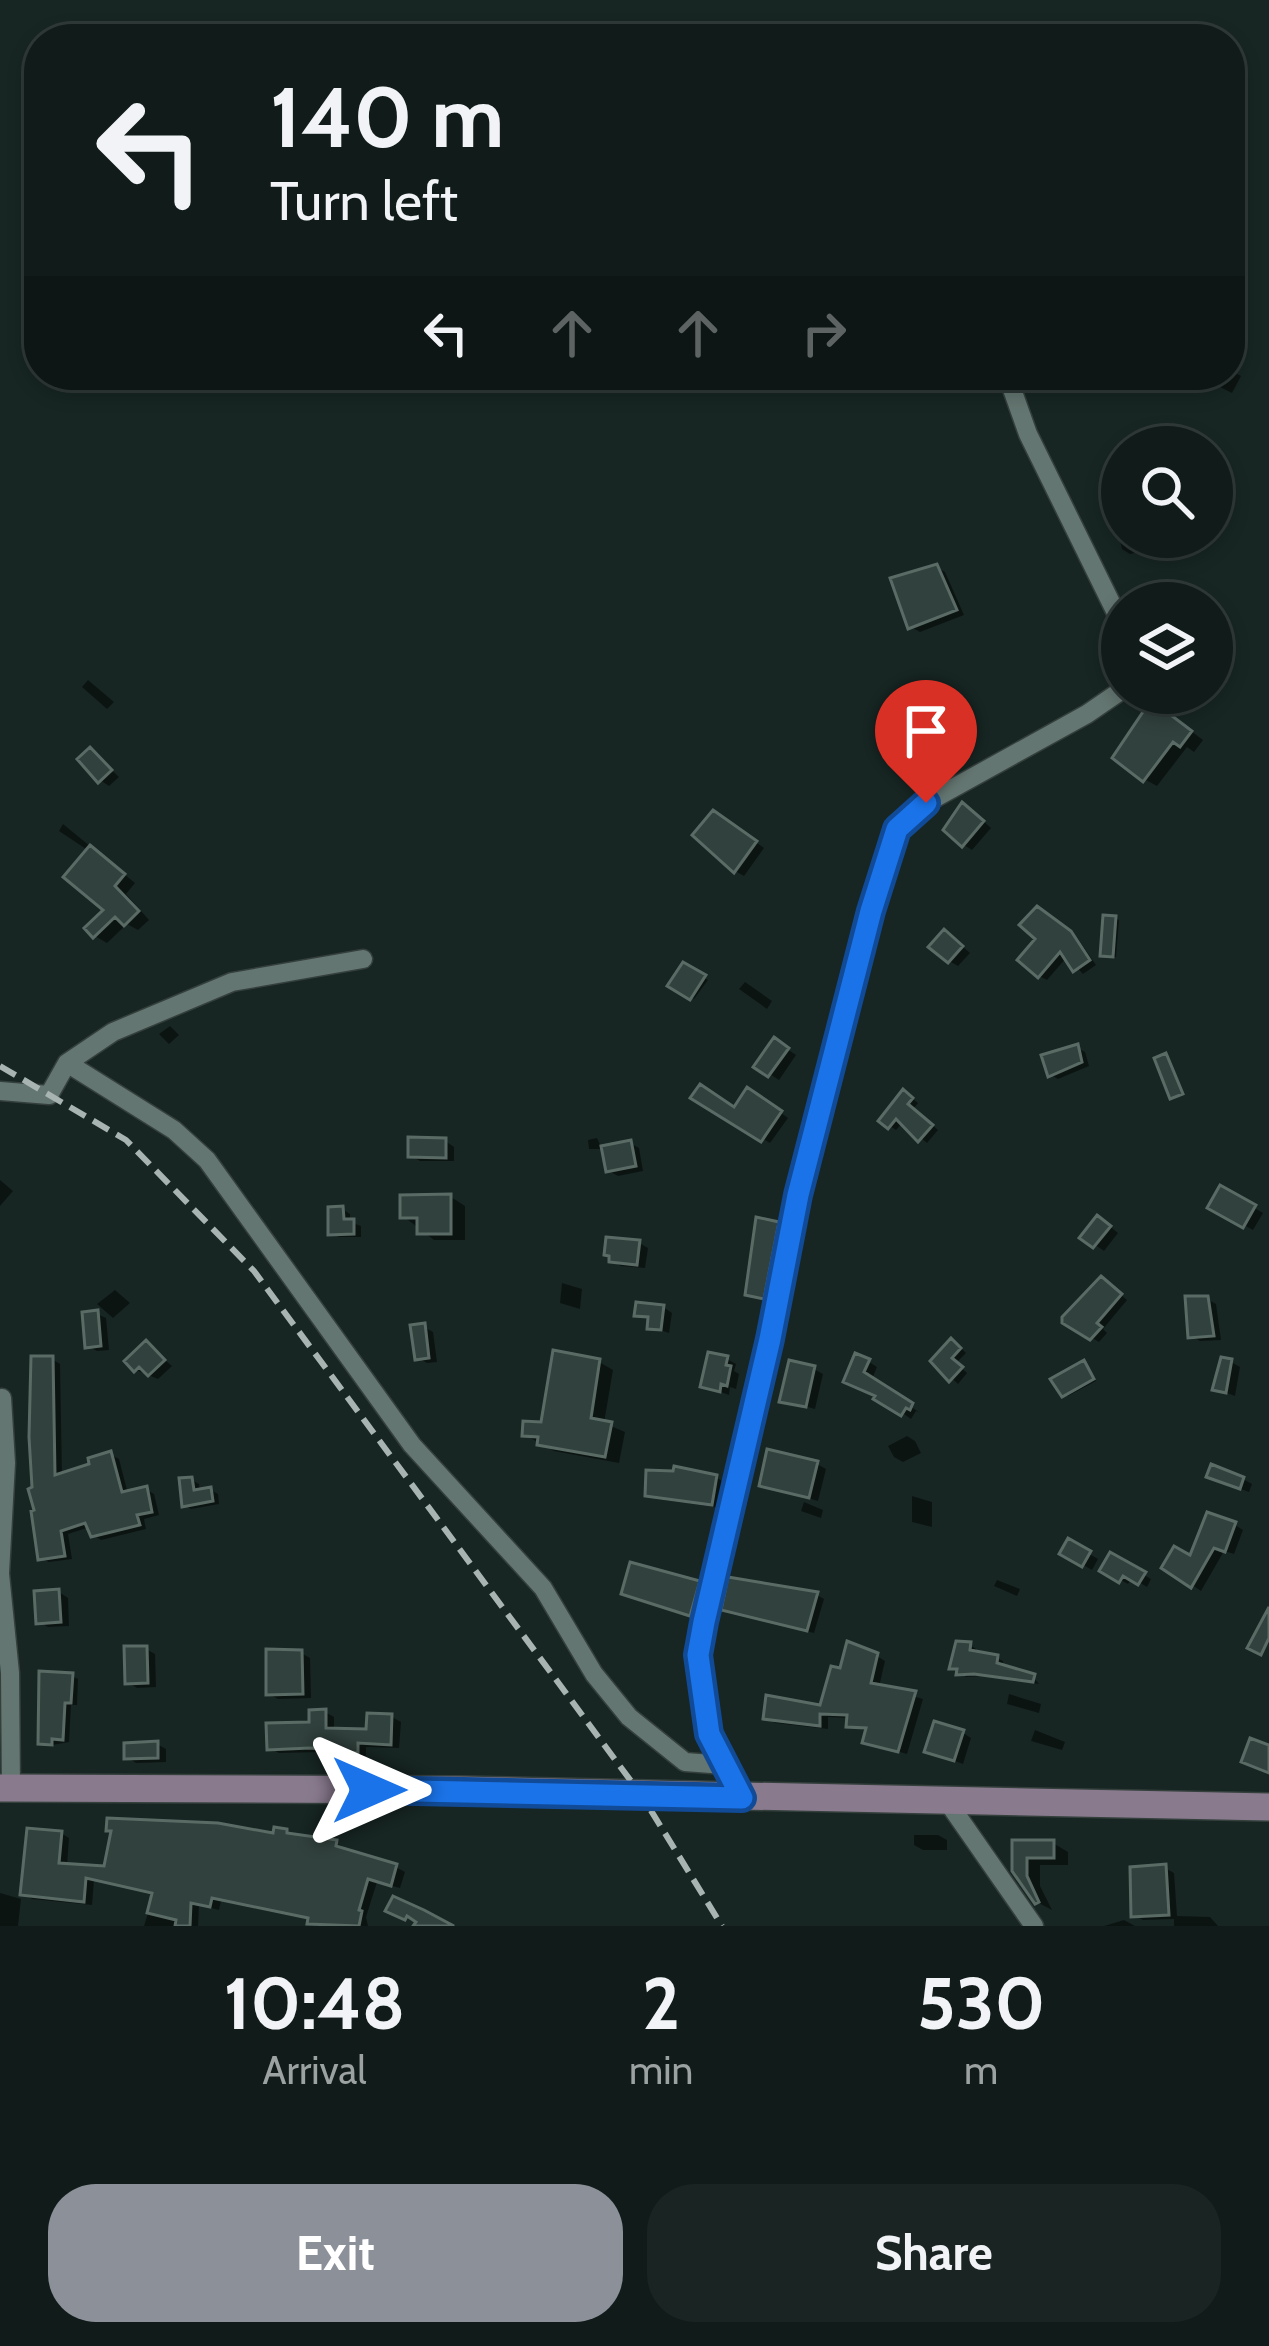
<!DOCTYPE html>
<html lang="en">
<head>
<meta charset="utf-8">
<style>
  body { margin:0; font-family:Cabin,sans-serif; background:#1a2523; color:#f1f3f6; height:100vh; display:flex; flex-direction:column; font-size:45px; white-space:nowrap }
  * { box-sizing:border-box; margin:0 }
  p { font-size:39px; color:#9ca1a2 }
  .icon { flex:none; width:66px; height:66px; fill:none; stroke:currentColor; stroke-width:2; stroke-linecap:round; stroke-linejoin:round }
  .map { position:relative; height:1926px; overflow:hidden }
  .drawer { display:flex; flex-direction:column; background:#111c1a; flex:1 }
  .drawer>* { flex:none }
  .hud { position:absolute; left:24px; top:24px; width:1221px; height:366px; border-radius:48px; box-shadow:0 6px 18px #0003,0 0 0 3px #303a39; background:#111c1a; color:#f1f3f6; overflow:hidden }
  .controls { position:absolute; left:1101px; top:426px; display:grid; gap:24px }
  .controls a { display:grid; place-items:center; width:132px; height:132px; border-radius:50%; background:#111c1a; box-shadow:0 6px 18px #0003,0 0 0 3px #303a39; font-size:60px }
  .pin { position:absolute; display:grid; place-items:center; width:102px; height:102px; color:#fff; margin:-123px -51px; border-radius:50% 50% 50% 0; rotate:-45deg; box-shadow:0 0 12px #0007 }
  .pin .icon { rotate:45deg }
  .me { position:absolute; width:132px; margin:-66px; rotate:90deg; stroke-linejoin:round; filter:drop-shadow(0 0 9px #0008) }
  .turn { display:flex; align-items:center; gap:42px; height:252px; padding:0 48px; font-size:54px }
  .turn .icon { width:156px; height:156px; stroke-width:2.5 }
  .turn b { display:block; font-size:84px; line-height:102px }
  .lanes { display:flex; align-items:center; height:114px; padding:0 48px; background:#0003; justify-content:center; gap:60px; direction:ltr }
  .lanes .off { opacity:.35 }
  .eta { display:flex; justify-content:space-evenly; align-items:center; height:204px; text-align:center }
  .eta b { font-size:72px; font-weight:700; line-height:84px }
  .cta { display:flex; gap:24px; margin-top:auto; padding:24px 48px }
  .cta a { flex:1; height:138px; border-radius:48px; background:#8c9099; color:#fff; font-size:48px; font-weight:700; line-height:138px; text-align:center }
  .cta a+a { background:#1a2523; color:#f1f3f6 }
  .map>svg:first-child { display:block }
</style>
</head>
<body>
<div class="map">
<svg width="1269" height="1926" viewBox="0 0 1269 1926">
  <rect width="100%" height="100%" fill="#172623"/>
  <path fill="#0007" d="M1230 370 1241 376 1232 393 1220 387Z
    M1122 511V537H1159L1161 547 1130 554 1122 549 1114 513Z
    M936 567 945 572 964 615 920 632 911 627Z
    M88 680 114 702 107 709 82 687Z
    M1164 711 1203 740 1194 752 1187 747 1157 786 1144 779Z
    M90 750 119 777 109 786 100 780Z
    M972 811 991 828 972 850 964 845Z
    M723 819 764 848 744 876 735 871Z
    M63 824 135 883 126 894 149 920 138 930 127 924 107 943 95 936 108 910 89 851 59 831Z
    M1047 914 1078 939 1096 965 1083 974 1067 957 1047 980 1039 976V939Z
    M1115 918 1119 920 1116 957H1106L1103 955Z
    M953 938 970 953 958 966 949 961Z
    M684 966 708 980 694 999 672 985Z
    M745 982 772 1001 767 1009 739 989Z
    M170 1026 179 1035 169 1044 159 1034Z
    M775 1041 796 1055 779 1080 758 1066Z
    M1077 1048 1085 1052 1089 1066 1058 1079 1051 1075Z
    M756 1095 788 1118 770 1143 694 1097 735 1111Z
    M910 1097 918 1103 913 1109 938 1130 927 1143 903 1122 896 1130 890 1126Z
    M597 1138 602 1149 630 1143 639 1148 643 1171 618 1176 609 1171 605 1149H589L588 1140Z
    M445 1141 454 1147V1161H420L411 1156Z
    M0 1180 13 1191 0 1206Z
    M1221 1189 1263 1213 1253 1230 1211 1207Z
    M451 1197 465 1206V1240H434L403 1216Z
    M342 1209 350 1214V1222L361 1226V1237H339L331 1233Z
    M1107 1224 1118 1233 1104 1251 1084 1237Z
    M778 1225 787 1230 773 1302 748 1293Z
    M639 1243 648 1248 645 1268 621 1266 612 1261Z
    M562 1283 582 1289 580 1309 560 1303Z
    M1108 1284 1127 1300 1103 1329 1107 1333 1099 1342 1065 1321Z
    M115 1290 130 1303 113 1318 97 1304Z
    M1207 1299 1216 1304 1221 1340 1200 1341 1191 1336Z
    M663 1307 672 1313 669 1333 650 1327 651 1320 638 1314Z
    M97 1314 106 1318 109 1350 97 1351 88 1346Z
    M424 1327 433 1332 437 1362 427 1363 418 1358Z
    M146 1344 172 1366 158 1379 136 1370Z
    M959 1346 966 1353 956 1363 967 1373 958 1384 934 1361Z
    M52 1359 60 1364 62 1476 93 1466 111 1455 119 1459 128 1494 146 1489 154 1494 159 1515 144 1519 146 1529 101 1540 93 1535 90 1527 68 1534 72 1559 49 1562 41 1558Z
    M727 1359 736 1364 734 1371 739 1374 736 1389 730 1387 729 1395 704 1386Z
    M599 1362 613 1370 604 1423 625 1432 619 1463 554 1451 525 1435 544 1425Z
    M869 1362 877 1367 872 1379 920 1413 916 1411 911 1419 879 1396 855 1386Z
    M1231 1362 1240 1367 1235 1396 1216 1389Z
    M1084 1364 1096 1381 1068 1396 1064 1394Z
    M814 1369 823 1374 815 1409 783 1400Z
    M907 1436 915 1441 921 1453 903 1462 894 1457 888 1446Z
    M817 1464 826 1469 818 1501 763 1485Z
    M716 1477 725 1483 721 1508 657 1499 648 1494Z
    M1243 1479 1252 1484 1249 1492 1219 1481Z
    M192 1480 199 1484 200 1492 211 1490 218 1494 219 1504 191 1509 184 1505Z
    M912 1496 932 1502V1527L912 1522Z
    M804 1502 823 1510 821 1518 801 1511Z
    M1235 1525 1243 1530 1234 1554 1224 1551 1201 1591 1165 1567 1192 1559Z
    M1069 1542 1098 1559 1092 1570 1063 1553Z
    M1111 1556 1151 1579 1147 1587 1132 1578 1128 1584 1103 1570Z
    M997 1580 1020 1589 1017 1596 994 1586Z
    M698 1583 707 1588 699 1619 633 1597Z
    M59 1592 68 1598 69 1626 48 1627 39 1622Z
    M817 1595 824 1599 814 1633 731 1612Z
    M970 1645 976 1649V1654L997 1658 1003 1661V1668L1033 1677 1039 1684 983 1676 966 1677 953 1667Z
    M146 1649 155 1654 156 1687 137 1688 128 1682Z
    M301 1653 310 1658 311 1698 278 1699 269 1694Z
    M877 1656 885 1661 879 1687 923 1699 907 1754 865 1742 868 1731 849 1725 850 1718 828 1717V1729L775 1723 767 1718 822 1708 842 1672Z
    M0 1675 4 1709 2 1751H0Z
    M72 1676 78 1679 77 1705H71L69 1742 47 1746 41 1743Z
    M1009 1694 1041 1704 1039 1713 1007 1704Z
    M325 1712 334 1717V1731L369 1732 392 1717 401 1722 399 1748 366 1747V1756L321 1752 279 1753 270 1748Z
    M1035 1730 1065 1742 1062 1750 1031 1741Z
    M963 1733 971 1738 963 1764 928 1751Z
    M157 1744 166 1749V1762L136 1763 127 1757Z
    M286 1832 295 1837 336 1843 345 1848 344 1852 396 1867 405 1872 400 1888 377 1882 366 1917 368 1926H316L310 1920 221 1901 219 1910 199 1905 198 1926H144L154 1894 94 1880 92 1905 32 1899 24 1894 61 1833 69 1838 67 1866 106 1870Z
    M914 1835H938L947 1840V1850H923L914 1845Z
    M1015 1843H1053L1068 1852V1865H1040V1886L1052 1910 1037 1902 1015 1870Z
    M1165 1868 1174 1873 1177 1916 1210 1917 1218 1926H1174V1919L1143 1920 1134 1915Z
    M0 1893 21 1899 18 1926H0Z
    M1124 1920 1135 1926H1104Z"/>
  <path fill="#31413d" stroke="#5a6b66" stroke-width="3" d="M937 564 957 610 908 629 890 578Z
    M1151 700 1192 731 1180 747 1173 742 1143 782 1112 758Z
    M90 747 112 770 98 783 77 759Z
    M962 802 984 821 962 847 943 830Z
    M713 810 757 841 734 873 692 835Z
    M90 845 125 874 115 886 139 911 124 926 115 917 93 938 84 928 103 910 63 877Z
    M1037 906 1071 931 1090 960 1073 972 1060 952 1038 978 1017 960 1035 939 1019 925Z
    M1103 915 1116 916 1113 957 1100 956Z
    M944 929 963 946 948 963 928 947Z
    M683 962 706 975 690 1000 667 986Z
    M774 1037 789 1048 768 1077 753 1067Z
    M1078 1044 1082 1062 1048 1077 1041 1055Z
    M1166 1053 1183 1094 1170 1099 1154 1058Z
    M700 1084 734 1107 747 1087 782 1111 761 1142 690 1098Z
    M903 1089 913 1098 908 1104 933 1125 918 1142 896 1119 888 1129 878 1121Z
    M408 1137 446 1138V1158L408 1157Z
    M631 1140 636 1166 606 1172 601 1146Z
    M1220 1185 1256 1205 1243 1228 1207 1208Z
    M451 1194V1234H417V1218H400V1195Z
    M343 1206 344 1219H354V1234L328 1235V1207Z
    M1097 1215 1111 1226 1093 1248 1079 1238Z
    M756 1217 779 1222 764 1299 745 1295Z
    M606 1237 640 1240 637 1265 609 1262V1256L604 1255Z
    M1101 1276 1122 1294 1097 1323 1102 1327 1090 1340 1062 1323V1317Z
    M1185 1296H1208L1214 1336 1188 1338Z
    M636 1302 664 1305 661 1330 647 1329 648 1317 634 1316Z
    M98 1310 101 1346 85 1348 82 1312Z
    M425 1323 429 1358 415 1360 410 1325Z
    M951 1338 961 1348 952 1358 963 1367 949 1382 930 1361Z
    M146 1340 165 1360 148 1376 139 1367 134 1372 124 1361Z
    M553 1350 600 1359 591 1418 612 1422 605 1457 537 1445 538 1437 522 1436 523 1421 541 1422Z
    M708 1352 728 1356 726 1365 731 1366 727 1386 721 1384 720 1392 700 1387Z
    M855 1353 870 1359 864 1372 913 1403 910 1410 906 1408 901 1416 873 1399 875 1396 843 1382Z
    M31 1356H53L55 1475 89 1464 88 1458 111 1451 122 1492 147 1486 152 1512 137 1515 140 1525 91 1537 85 1523 61 1531 65 1556 38 1560 31 1511 34 1510 28 1489 32 1487 29 1437Z
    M1221 1357 1232 1359 1226 1393 1212 1390Z
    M789 1360 815 1366 806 1407 779 1402Z
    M1084 1360 1094 1379 1062 1397 1050 1379Z
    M767 1449 818 1461 809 1498 759 1486Z
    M1211 1464 1244 1477 1240 1489 1206 1477Z
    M674 1466 717 1475 712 1505 645 1496 646 1470 673 1471Z
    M192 1477 194 1490 211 1487 213 1501 182 1507 179 1478Z
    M1207 1512 1236 1522 1225 1552 1214 1548 1191 1588 1161 1568 1174 1546 1190 1555Z
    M1068 1538 1091 1551 1082 1567 1059 1554Z
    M1110 1552 1146 1572 1138 1585 1123 1576 1119 1583 1099 1571Z
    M630 1562 700 1581 690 1616 621 1594Z
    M728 1577 818 1592 807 1631 721 1610Z
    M59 1589 61 1622 36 1624 34 1591Z
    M1269 1607V1638L1261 1655 1247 1648Z
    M847 1641 878 1653 871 1683 916 1691 898 1752 862 1743 866 1728 846 1727 847 1715 820 1714V1726L763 1719 766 1695 820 1705 831 1666 840 1668Z
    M956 1641 971 1642 970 1650 998 1655 997 1663 1035 1674 1033 1682 974 1674 956 1675 957 1669H949Z
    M124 1646H147L148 1683 125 1684Z
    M266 1649 302 1650 303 1694 266 1695Z
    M39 1671 73 1673 71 1703H65L63 1740 52 1739V1745L38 1744Z
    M326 1709V1728L366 1729 367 1713 392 1714 391 1745 358 1743V1753L310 1748 267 1750 266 1723 309 1722V1710Z
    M934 1721 964 1730 954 1761 924 1752Z
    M1250 1738 1269 1745V1773L1241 1762Z
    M158 1741V1758L124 1759V1743Z
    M107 1818 218 1823 273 1833 274 1827 287 1829V1833L337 1840 336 1846 397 1864 391 1886 368 1879 359 1910 362 1911 359 1926 307 1924 308 1918 212 1898 210 1907 191 1903 190 1926H175L176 1920 147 1913 152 1893 86 1878 84 1902 20 1895 27 1828 62 1831 59 1863 104 1866 111 1831H106Z
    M1012 1840H1054V1858H1027V1876L1039 1902 1035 1904 1012 1871Z
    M1166 1864 1169 1915 1131 1917 1130 1867Z
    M393 1896 424 1910 454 1926H413L416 1922 407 1916 405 1920 385 1911Z"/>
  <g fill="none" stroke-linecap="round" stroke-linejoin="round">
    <g stroke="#35403d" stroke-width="21">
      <path id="street" d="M1007 375 1028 434 1122 625
        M549 381 559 375
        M67 1063 174 1130 207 1160 412 1445 543 1588 594 1674 629 1717 685 1762 725 1765
        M0 1091 49 1095 67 1063 113 1032 232 982 363 959
        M0 1573 6 1463 2 1398
        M0 1574 10 1673 11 1788
        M742 1798 709 1734 697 1655 756 1388 770 1339 798 1195 871 911 897 829 926 803 1087 714 1122 690
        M947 1801 1034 1926"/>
    </g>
    <g stroke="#35403d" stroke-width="30">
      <path id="secondary" d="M0 1788 458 1790 1269 1807"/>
    </g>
    <use href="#street" stroke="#647671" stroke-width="18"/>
    <use href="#secondary" stroke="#897a8e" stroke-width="27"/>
    <path stroke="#a8b4b1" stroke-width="6" stroke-dasharray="18 9" stroke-linecap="butt" d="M0 1066 126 1140 254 1271 642 1796 722 1926"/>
  </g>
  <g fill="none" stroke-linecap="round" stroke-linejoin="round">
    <g stroke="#114b97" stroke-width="30">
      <path id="route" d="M369 1790 742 1798 709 1734 698 1655 704 1622 770 1339 798 1195 871 911 897 829 926 803"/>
    </g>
    <use href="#route" stroke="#1a73e8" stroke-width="21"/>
  </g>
</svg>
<div class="controls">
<a><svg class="icon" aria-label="search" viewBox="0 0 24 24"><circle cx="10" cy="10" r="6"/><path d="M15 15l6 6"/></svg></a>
<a><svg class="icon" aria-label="layers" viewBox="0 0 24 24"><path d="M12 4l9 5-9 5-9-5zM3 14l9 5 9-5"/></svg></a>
</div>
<div class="pin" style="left:926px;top:803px;background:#d93025"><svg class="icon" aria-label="arrive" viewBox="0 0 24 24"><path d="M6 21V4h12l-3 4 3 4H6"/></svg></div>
<svg class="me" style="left:369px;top:1790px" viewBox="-20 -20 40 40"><path d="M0-17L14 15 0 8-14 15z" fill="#1a73e8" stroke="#fff" stroke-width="4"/></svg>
<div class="hud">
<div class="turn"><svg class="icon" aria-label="left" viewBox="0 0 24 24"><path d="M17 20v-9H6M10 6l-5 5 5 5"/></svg><div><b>140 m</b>Turn left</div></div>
<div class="lanes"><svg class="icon" aria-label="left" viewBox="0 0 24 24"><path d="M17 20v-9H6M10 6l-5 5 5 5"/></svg><svg class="icon off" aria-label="ahead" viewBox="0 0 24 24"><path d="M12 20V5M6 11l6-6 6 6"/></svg><svg class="icon off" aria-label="ahead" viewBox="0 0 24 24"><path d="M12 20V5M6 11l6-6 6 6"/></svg><svg class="icon off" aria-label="right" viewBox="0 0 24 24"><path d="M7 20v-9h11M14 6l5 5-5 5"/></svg></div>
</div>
</div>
<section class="drawer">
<div class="eta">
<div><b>10:48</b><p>Arrival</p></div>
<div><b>2</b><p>min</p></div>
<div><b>530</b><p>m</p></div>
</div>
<div class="cta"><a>Exit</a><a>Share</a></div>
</section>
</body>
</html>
